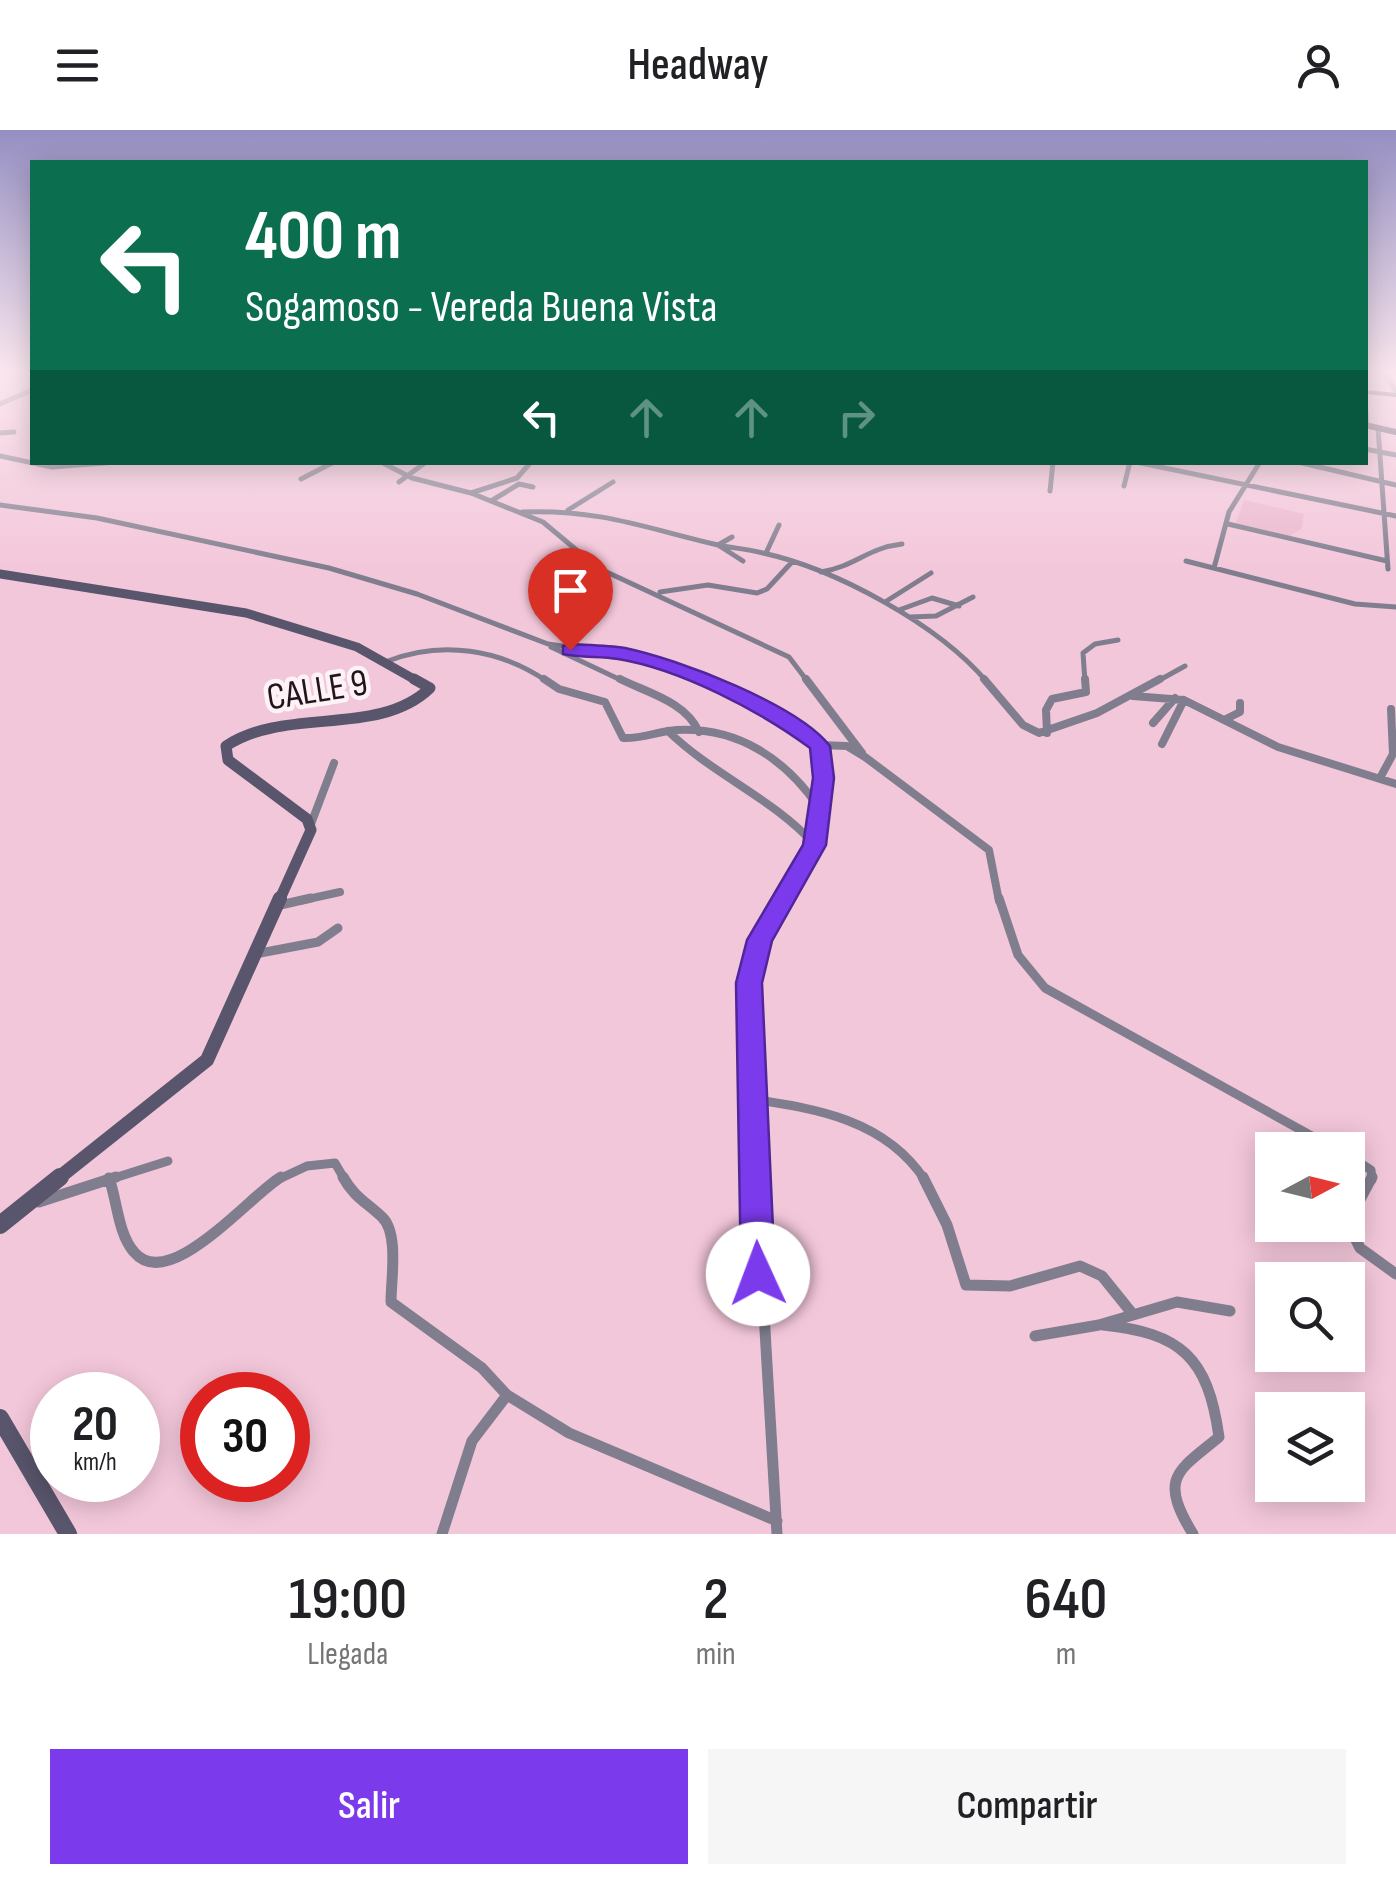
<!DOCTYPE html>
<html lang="es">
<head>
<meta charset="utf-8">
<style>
  body { margin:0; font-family:"Sofia Sans Condensed",sans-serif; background:#f6f6f6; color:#202124; height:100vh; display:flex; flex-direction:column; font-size:38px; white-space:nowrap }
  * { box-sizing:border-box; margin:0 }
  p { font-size:32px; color:#757577 }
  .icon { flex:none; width:55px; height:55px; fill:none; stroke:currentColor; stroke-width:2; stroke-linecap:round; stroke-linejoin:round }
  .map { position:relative; height:1404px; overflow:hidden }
  .side { display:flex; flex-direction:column; background:#fff; flex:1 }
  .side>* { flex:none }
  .guide { position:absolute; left:30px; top:30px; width:1338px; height:305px; border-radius:0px; box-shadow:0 5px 25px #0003; background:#0b6e4f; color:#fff; overflow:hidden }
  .needle { width:65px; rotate:83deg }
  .controls { position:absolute; left:1255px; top:1002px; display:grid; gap:20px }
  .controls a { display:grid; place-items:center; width:110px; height:110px; border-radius:0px; background:#fff; box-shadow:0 5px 25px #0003; font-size:50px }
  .speed { position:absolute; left:30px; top:1242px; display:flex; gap:20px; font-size:50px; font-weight:700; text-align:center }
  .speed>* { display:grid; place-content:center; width:130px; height:130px; border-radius:50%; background:#fff; box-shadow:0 5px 25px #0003; line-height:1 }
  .speed small { font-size:25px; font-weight:400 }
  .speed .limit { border:15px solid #d22; background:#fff; color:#111 }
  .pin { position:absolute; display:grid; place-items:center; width:85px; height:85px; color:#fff; margin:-102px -42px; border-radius:50% 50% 50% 0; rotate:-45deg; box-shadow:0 0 10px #0007 }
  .pin .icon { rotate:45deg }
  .me { position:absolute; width:110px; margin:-55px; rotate:358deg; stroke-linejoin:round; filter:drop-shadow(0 0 8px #0008) }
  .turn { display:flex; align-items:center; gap:35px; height:210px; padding:0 50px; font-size:45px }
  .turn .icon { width:130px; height:130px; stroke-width:2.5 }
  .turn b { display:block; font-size:70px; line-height:85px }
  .lanes { display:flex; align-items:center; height:95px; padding:0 50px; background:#0003; justify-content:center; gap:50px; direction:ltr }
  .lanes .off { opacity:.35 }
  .eta { display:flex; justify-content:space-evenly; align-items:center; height:170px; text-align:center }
  .eta b { font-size:60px; font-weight:600; line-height:70px }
  .button { display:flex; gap:20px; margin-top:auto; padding:20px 50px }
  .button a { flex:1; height:115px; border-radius:0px; background:#7c3aed; color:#fff; font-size:40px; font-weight:600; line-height:115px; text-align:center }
  .button a+a { background:#f6f6f6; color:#202124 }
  header { display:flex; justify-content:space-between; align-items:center; height:130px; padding:0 50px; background:#fff; font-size:45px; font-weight:600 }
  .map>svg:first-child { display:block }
</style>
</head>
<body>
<header><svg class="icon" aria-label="menu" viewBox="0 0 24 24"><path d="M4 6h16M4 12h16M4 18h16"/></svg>Headway<svg class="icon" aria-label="person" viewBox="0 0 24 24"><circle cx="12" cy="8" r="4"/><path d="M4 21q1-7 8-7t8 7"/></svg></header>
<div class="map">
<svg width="1396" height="1404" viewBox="0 0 1396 1404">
  <rect width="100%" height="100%" fill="#f3c7da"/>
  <path fill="#ebb8ce" d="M1244 370 1304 384 1302 398 1290 406 1236 393Z"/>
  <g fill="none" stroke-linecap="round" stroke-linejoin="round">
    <path stroke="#807e8e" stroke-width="5" d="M1384 243 1396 261
      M1365 268 1367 296
      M0 274 32 260
      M1378 298 1388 439
      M0 303 14 302
      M1365 319 1396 325
      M0 326 52 337 117 332
      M381 332 412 348 471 363 543 392 598 438 789 527 808 552
      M1136 332 1396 386
      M1298 332 1396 355
      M301 349 334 332
      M399 352 426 332
      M1124 356 1130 332
      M1050 361 1053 332
      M471 363 517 348 531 332
      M491 371 519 354 533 357
      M0 375 97 388 329 438 417 464 548 514 633 526 702 552
      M568 380 613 352
      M522 382C600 379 645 398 718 415 732 418 748 419 763 423 836 439 939 495 987 552
      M1228 394 1387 431
      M732 407 718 415 743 431
      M766 423 779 395
      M1186 431 1355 474 1396 477
      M1214 438 1229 382 1260 332
      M821 442C856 436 867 418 902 414
      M660 462 708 455 757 463 767 459 792 432
      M885 472 931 443
      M899 480 932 468 959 476
      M910 487 936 486 973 467
      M551 517 625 552
      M388 531C442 510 500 519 548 552
      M1085 552 1083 523 1095 514 1118 510
      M1156 552 1185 536"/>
    <path stroke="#807e8e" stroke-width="8" d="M544 549 559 559 605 572 623 608C642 609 658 601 677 600 738 597 786 629 819 678
      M620 549C648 563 686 572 699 602
      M696 549 752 570 820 615C828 684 816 713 783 771
      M806 549 862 623
      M984 549 1023 595 1039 603 1097 583 1160 549
      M1133 566 1184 570 1278 617 1396 654
      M1226 589 1240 582V573
      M1153 593 1175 568
      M668 601C713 645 773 668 815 715
      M1047 603 1046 580 1052 569 1086 562 1085 549
      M1162 614 1184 570
      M820 615 847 616 865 627 989 720 999 771
      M1380 648 1393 624 1391 579
      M311 694 334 633
      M299 771 340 762"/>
    <path stroke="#807e8e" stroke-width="9" d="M999 768 1018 825 1045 858 1337 1020
      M276 776 311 768
      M255 824 318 812 338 798
      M751 969C818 979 885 990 925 1050
      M1348 1025 1371 1040 1372 1050
      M108 1050 168 1031
      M277 1050 307 1036 335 1033 345 1050
      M756 1050 749 853 760 810 784 768"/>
    <path stroke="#807e8e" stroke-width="11" d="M343 1047C354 1067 366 1072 382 1087 399 1103 391 1149 391 1172L482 1238 507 1265
      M756 1047 777 1404
      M923 1047 947 1095 966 1155 1010 1156 1080 1136 1102 1146 1131 1182
      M109 1048C117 1070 118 1104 134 1122 169 1164 249 1066 281 1047
      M39 1072 116 1047
      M1348 1092 1372 1047
      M1348 1094 1360 1118 1396 1144
      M1103 1195C1181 1203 1208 1227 1219 1307 1178 1341 1158 1347 1193 1404
      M1035 1206 1099 1195 1177 1172 1230 1181
      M442 1404 472 1311 507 1265 569 1303 777 1391"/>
    <path stroke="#58556c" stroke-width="6" d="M1365 295 1396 302"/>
    <path stroke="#58556c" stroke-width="9" d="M0 444 246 483 357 517 419 552"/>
    <path stroke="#58556c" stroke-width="11" d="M279 771 311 700 307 689 228 630 226 616C286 576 378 608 430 558L414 549"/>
    <path stroke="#58556c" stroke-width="14" d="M56 1050 207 930 280 768"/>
    <path stroke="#58556c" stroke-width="18" d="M0 1095 60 1047
      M0 1288 68 1404"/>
    <path fill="#3c3853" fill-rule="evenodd" d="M1365 260 1396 263V267L1365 264Z"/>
  </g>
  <linearGradient id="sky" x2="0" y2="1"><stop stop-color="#958fc2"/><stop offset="0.55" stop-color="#fae6ee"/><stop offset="1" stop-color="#fae6ee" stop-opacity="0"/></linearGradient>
  <rect width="1396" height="439" fill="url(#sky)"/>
  <path fill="#7c3aed" stroke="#51269a" stroke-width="2.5" d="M570 514C588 515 608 515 625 518 678 529 797 574 830 616L834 648 826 715 772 811 762 853 775 1144 770 1155 758 1160 746 1155 741 1144 736 853 747 810 803 715 813 648 810 618C760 581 680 539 618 529 600 526 582 528 563 524V516Z"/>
  <g text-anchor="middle" stroke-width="9" stroke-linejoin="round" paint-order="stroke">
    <g font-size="38" fill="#23141b" stroke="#fdf3f7">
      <text transform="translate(317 559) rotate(-9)" y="13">CALLE 9</text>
    </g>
  </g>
</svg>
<div class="controls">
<a><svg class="needle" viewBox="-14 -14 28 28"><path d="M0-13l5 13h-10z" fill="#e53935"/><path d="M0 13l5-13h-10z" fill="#757577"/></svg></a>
<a><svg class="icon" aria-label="search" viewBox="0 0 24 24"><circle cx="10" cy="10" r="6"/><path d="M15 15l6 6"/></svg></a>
<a><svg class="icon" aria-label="layers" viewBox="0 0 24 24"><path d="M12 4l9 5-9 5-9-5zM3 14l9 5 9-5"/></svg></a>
</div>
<div class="speed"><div>20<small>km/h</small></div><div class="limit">30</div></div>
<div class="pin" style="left:570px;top:520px;background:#d93025"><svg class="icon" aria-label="arrive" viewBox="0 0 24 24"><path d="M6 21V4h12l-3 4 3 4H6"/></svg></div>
<svg class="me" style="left:758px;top:1144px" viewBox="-20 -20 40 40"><circle r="19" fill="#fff"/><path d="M0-13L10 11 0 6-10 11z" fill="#7c3aed"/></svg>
<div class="guide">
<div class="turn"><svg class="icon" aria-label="left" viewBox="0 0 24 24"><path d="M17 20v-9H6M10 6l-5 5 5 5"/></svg><div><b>400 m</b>Sogamoso - Vereda Buena Vista</div></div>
<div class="lanes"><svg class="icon" aria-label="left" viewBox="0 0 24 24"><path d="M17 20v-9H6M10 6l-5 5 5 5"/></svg><svg class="icon off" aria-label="ahead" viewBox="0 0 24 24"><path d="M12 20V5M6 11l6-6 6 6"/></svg><svg class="icon off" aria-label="ahead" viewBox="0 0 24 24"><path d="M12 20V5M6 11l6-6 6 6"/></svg><svg class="icon off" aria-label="right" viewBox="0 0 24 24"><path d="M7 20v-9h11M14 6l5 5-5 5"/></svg></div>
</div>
</div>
<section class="side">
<div class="eta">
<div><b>19:00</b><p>Llegada</p></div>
<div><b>2</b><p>min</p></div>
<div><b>640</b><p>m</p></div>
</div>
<div class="button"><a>Salir</a><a>Compartir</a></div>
</section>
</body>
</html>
